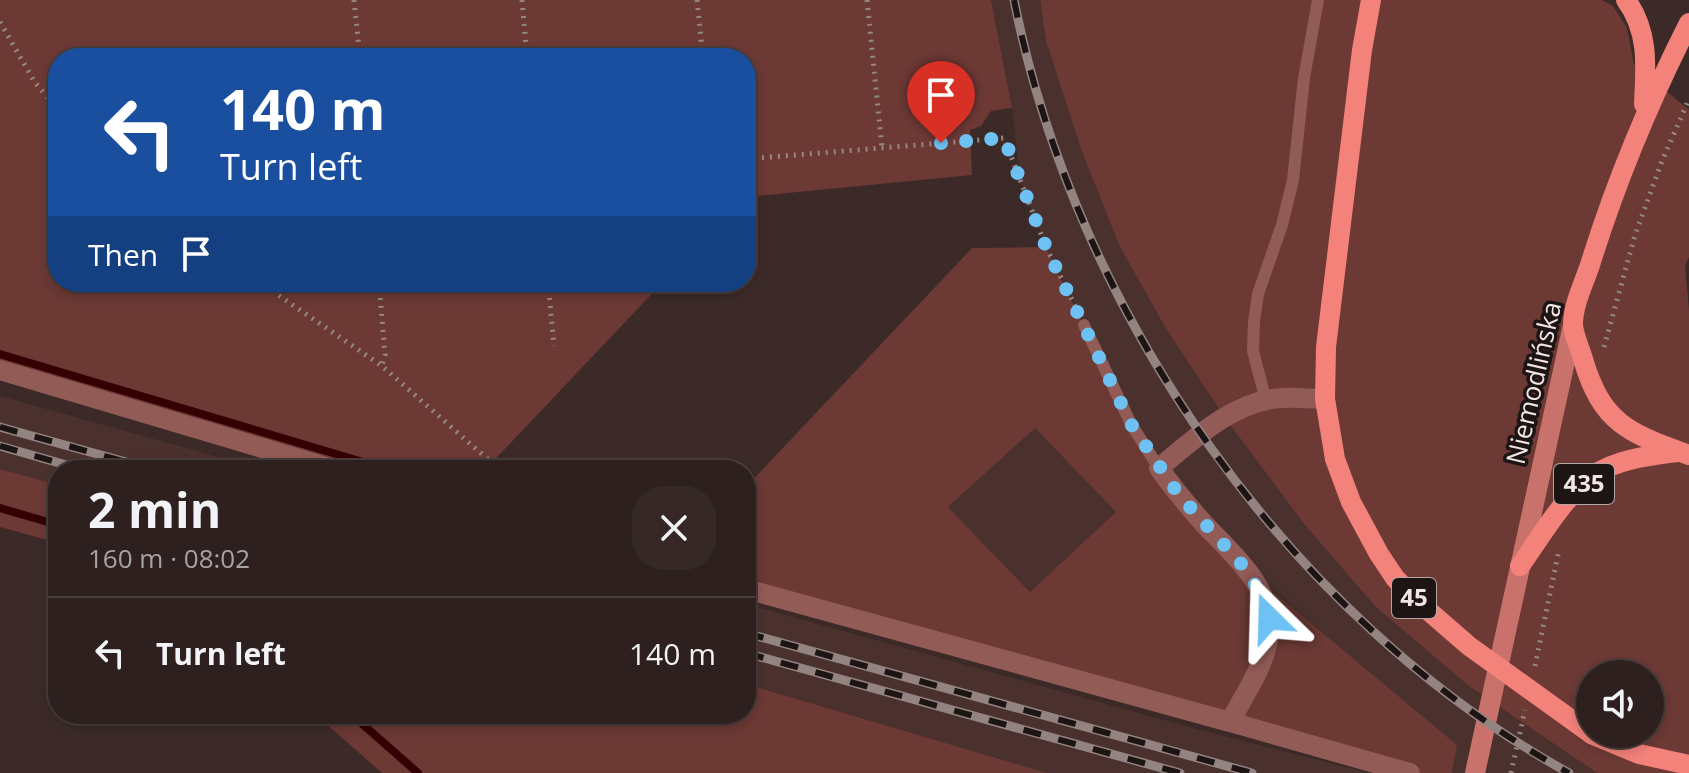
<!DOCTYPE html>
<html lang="en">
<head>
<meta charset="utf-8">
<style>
  body { margin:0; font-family:"Open Sans",sans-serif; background:#352827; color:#f1f3f6; height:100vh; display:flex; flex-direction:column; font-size:30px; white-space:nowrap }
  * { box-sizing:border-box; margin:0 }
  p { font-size:26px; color:#a7a3a4 }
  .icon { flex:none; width:44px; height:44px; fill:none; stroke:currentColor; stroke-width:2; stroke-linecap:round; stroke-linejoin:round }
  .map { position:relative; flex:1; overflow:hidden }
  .side { position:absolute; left:48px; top:460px; width:708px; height:264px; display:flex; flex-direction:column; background:#2d201e; border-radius:32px; box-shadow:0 4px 12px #0003,0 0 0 2px #483e3c }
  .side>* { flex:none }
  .top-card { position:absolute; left:48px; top:48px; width:708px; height:244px; border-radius:32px; box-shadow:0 4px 12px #0003,0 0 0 2px #483e3c; background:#1a4fa0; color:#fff; overflow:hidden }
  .controls { position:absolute; left:1576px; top:660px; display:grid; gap:16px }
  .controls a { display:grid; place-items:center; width:88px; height:88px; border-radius:50%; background:#2d201e; box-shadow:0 4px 12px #0003,0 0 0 2px #483e3c; font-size:40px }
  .pin { position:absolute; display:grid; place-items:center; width:68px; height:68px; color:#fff; margin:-82px -34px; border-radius:50% 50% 50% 0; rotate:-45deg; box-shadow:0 0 8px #0007 }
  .pin .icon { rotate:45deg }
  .me { position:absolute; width:88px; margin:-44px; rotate:338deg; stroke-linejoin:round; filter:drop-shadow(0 0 6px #0008) }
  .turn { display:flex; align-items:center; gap:28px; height:168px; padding:0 40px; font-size:36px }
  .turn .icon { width:104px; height:104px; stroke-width:2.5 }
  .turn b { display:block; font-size:56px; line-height:68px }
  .then { display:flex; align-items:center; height:76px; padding:0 40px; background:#0003; gap:16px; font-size:30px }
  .round { display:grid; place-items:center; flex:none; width:84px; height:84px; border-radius:32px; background:#352827 }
  .overview { display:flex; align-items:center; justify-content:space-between; height:136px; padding:0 40px }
  h1 { font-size:48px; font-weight:700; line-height:60px }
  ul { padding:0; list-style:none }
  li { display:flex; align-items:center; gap:24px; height:112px; padding:0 40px; border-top:2px solid #483e3c }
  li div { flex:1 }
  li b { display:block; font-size:30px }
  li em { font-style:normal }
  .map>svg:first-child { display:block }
</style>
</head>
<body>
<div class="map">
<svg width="1689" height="773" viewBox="0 0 1689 773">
  <rect width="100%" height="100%" fill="#3c2a28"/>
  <path fill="#4a312e" d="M991 0H1040L1046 41 1081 149 1119 245 1165 327 1225 418 1469 686 1597 773H1452L1457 745 1246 569 1159 468 1046 247 1020 179 1012 108Z
    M0 396 265 470H58V485L0 469Z
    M1035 428 1117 513 1030 592 948 507Z
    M746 604 1200 730 1369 773H1047L746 684Z"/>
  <path fill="#6c3935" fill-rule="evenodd" d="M0 0H991L1012 108 991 111 981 126 970 130 972 175 746 197V58H58V282H663L485 470H336L0 370Z
    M1040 0H1602L1613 6 1627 28 1634 64 1689 110V257L1685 266 1689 310V773H1597L1469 686 1376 607 1305 525 1225 418 1165 327 1119 245 1081 149 1046 41ZM1590 674H1650V734H1590Z
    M1046 247 1131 424 1246 569 1457 745 1452 773H1386L746 589V487L972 248ZM1035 428 1116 512 1030 592 948 507Z
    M0 469 58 485V543L0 527Z
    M746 684 1047 773H382L315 714H746Z"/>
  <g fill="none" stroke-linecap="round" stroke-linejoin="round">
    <path stroke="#340002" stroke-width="8" d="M0 354 390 470
      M0 508 58 525
      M351 714 418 773"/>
    <path stroke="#968785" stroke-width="5" stroke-dasharray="2 6" stroke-linecap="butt" d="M354 0 360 58
      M522 0 527 58
      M697 0 703 58
      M867 0 882 148
      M0 22 34 81 58 110
      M746 159 1004 138 1046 247 1077 310
      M259 282 382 366 500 470
      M379 282 385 355 382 366
      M548 282 554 346
      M1604 347 1635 235 1662 161 1689 99
      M1535 666 1559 550
      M1511 773 1525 710"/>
    <path stroke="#925b56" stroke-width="12" d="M1084 325 1131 424 1159 468
      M1266 401 1253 351 1254 322 1258 294 1282 225 1293 180 1304 78 1318 0"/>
    <path stroke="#925b56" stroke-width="20" d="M0 370 336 470
      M746 589 1230 722C1244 695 1267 663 1269 632 1273 588 1233 554 1205 525 1189 507 1173 488 1159 468 1194 439 1233 401 1281 398 1296 397 1311 399 1325 399
      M1230 722 1410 773"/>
    <path stroke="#c9716b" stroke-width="20" d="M1475 773 1573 325"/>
    <path stroke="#f3827a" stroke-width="20" d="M1371 0 1362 50 1326 347 1325 399 1335 459 1351 502 1379 554 1395 578 1416 600 1469 646 1590 733
      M1626 0C1649 31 1646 66 1644 104
      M1689 23C1649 102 1616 181 1590 265 1584 283 1573 305 1573 324 1573 334 1580 348 1583 359 1602 424 1629 433 1689 455
      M1520 566C1542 535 1563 497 1594 475 1617 459 1649 456 1677 452
      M1591 734 1639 754 1689 765"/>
    <g stroke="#938482" stroke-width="9">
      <path id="rail" d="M1014 0C1076 313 1288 618 1569 773
        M0 427 155 470
        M0 446 84 470
        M746 633 1252 773
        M746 653 1180 773"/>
    </g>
    <use href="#rail" stroke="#1d1514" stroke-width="6" stroke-dasharray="18" stroke-linecap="butt"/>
  </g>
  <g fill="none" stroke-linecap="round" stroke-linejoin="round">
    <path stroke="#6dc2f3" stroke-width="14" stroke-dasharray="0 25.2" d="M941 143 1004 138 1046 247 1131 424 1179 495 1246 569 1266 604 1269 618"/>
  </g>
  <g text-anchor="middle" stroke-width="7" stroke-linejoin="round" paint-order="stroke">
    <g fill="#1d1514" stroke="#b2a7a6" stroke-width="2">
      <rect x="1554" y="464" width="60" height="40" rx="6"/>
      <rect x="1392" y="578" width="44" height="40" rx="6"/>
    </g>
    <g font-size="24" font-weight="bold" fill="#f2e5e4">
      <text x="1584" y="492">435</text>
      <text x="1414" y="606">45</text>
    </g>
    <g font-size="26" fill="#f2e5e4" stroke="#1d1514">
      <text transform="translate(1534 383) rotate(-77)" y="9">Niemodlińska</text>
    </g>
  </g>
</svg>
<div class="controls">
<a><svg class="icon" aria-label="sound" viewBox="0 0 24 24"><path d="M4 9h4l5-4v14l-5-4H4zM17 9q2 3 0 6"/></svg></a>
</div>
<div class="pin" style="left:941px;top:143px;background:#d93025"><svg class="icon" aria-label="arrive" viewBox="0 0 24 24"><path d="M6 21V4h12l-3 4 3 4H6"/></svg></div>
<svg class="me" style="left:1269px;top:618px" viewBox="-20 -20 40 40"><path d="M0-17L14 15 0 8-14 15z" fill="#6dc2f3" stroke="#fff" stroke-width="4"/></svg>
<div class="top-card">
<div class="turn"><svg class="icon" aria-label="left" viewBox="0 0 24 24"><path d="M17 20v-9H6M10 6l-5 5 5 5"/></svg><div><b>140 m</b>Turn left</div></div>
<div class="then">Then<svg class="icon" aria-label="arrive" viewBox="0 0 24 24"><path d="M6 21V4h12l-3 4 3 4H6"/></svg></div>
</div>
<section class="side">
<div class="overview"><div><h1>2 min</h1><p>160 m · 08:02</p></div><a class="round"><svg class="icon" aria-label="close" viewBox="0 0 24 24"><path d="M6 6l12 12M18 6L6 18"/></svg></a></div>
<ul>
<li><svg class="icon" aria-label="left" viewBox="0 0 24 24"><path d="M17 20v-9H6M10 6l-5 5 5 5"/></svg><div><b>Turn left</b></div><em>140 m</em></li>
</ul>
</section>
</div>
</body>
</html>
